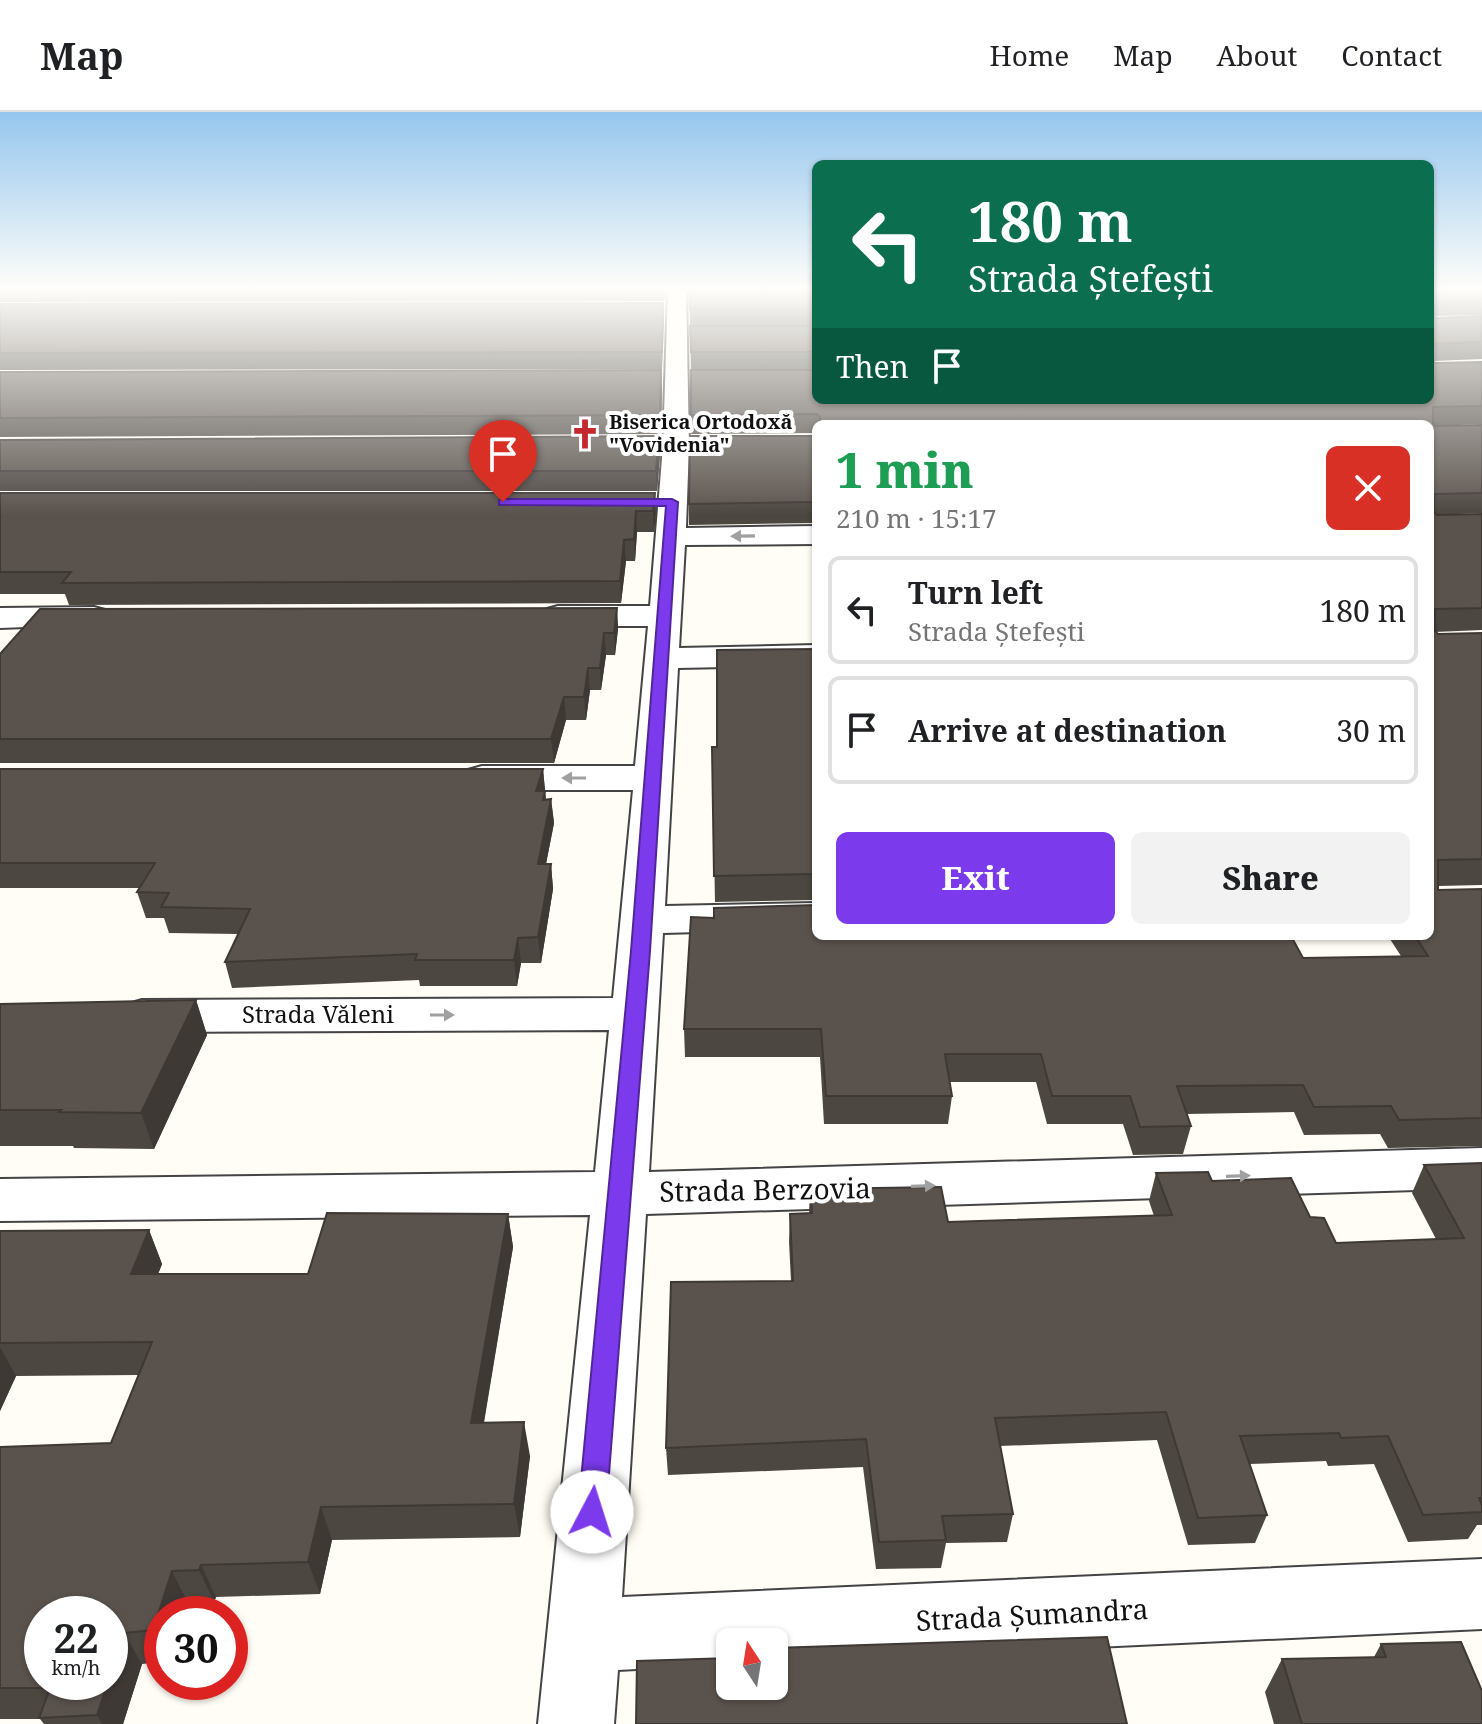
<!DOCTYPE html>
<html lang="en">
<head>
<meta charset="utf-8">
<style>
  body { margin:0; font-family:"Noto Serif",serif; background:#f2f2f2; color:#202124; height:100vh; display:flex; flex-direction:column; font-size:30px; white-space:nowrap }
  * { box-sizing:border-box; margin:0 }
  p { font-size:26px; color:#757577 }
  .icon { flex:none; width:44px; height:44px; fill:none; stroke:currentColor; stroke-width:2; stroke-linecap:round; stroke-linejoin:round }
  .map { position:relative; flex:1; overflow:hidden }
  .side { position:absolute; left:812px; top:308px; width:622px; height:520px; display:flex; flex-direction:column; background:#fff; border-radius:12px; box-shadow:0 2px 6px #0004 }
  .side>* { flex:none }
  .banner { position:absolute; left:812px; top:48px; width:622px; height:244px; border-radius:12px; box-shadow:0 2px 6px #0004; background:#0b6e4f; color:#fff; overflow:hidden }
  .needle { width:52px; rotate:348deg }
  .tools { position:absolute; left:716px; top:1516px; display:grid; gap:16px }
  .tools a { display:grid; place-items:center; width:72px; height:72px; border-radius:12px; background:#fff; box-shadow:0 2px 6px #0004; font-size:40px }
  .speed { position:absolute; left:24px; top:1484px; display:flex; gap:16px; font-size:40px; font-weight:700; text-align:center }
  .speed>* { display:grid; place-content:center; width:104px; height:104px; border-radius:50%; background:#fff; box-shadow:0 2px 6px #0004; line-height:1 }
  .speed small { font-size:20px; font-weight:400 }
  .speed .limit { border:12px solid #d22; background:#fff; color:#111 }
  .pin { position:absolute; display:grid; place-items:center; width:68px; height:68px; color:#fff; margin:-82px -34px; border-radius:50% 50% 50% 0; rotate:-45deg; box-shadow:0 0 8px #0007 }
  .pin .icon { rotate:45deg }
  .me { position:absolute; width:88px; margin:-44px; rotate:5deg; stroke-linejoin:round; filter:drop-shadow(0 0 6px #0008) }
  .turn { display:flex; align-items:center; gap:28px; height:168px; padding:0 24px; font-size:36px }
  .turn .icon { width:104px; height:104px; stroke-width:2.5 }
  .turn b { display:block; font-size:56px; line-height:68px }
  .then { display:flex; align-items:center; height:76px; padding:0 24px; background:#0003; gap:16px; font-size:30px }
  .round { display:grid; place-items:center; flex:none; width:84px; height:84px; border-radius:12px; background:#f2f2f2 }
  .overview { display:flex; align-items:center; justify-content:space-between; height:136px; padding:0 24px }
  h1 { font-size:48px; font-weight:800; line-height:60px; color:#1e9e55 }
  .cta { display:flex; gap:16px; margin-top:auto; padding:16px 24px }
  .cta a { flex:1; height:92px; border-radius:12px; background:#7c3aed; color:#fff; font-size:32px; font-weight:800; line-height:92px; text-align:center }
  .cta a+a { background:#f2f2f2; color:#202124 }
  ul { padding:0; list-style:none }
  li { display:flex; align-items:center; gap:24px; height:108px; margin:0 16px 12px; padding:0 8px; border:4px solid #e0e0e0; border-radius:12px }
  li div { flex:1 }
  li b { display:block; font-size:30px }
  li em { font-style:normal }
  header { display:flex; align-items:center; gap:48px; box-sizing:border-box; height:112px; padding:0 40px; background:#fff; border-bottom:2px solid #e0e0e0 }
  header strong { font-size:38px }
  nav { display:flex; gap:44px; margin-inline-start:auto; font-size:28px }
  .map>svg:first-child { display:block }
</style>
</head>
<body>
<header>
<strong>Map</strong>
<nav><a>Home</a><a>Map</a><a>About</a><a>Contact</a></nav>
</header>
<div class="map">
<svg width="1482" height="1612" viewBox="0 0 1482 1612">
  <rect width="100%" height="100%" fill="#fffdf5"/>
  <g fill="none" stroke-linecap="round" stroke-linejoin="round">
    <g stroke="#444" stroke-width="4">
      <path id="minor" d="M668 177H686L689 334 686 416 816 414V432L685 433 679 536 816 533V553L678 556 665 794 816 791V817L663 821 649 1060 1482 1036V1076L646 1102 622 1485 1482 1447V1517L774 1550V1530H730V1552L618 1558 614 1612H538L590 1103 0 1109V1067L595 1060 609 918 142 920 125 915 118 904 125 893 142 888 613 886 633 678H482L468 674 463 666 468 658 482 654H635L648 514H558L547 511 542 504 547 497 558 494H650L663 334Z
        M94 495 105 498 110 505 105 512 0 516V496Z"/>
    </g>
    <use href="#minor" fill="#fff" fill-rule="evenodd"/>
  </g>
  <path fill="#4d4742" d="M0 177H666L664 189 0 190Z
    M689 177H816V213H690Z
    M1430 177H1482V203L1434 204 1435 206 1482 204V247L1433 249 1435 251 1482 250V312L1435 314 1482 313V401L1436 403 1482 402V518L1435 520 1438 522 1482 521V773L1438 774V778L1482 777V1034L1388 1036 1380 1022 1304 1023 1294 1000 1187 1002 1191 1014 1183 1042 1133 1043 1123 1012H1047L1036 970H949L952 984 948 1012H824L820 945H685L684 917 1303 846 1401 844 1388 824H1430V312H816V321L691 322V258H816Z
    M663 191 662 257 0 258V192Z
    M690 214H816V257H691Z
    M0 260 662 276 661 322 0 325Z
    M816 324V411L689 413V392Z
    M0 328 660 343 657 379H0Z
    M0 381H655L656 401 654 420H637L635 449H626L621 491 69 493 65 482H0Z
    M617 496 618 517 615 543H606L601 578H590L586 608H566L554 651H0V542Z
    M816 537V788L715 790 712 635H717Z
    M0 657H543L546 687H551L554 711 546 752H551L553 777 541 851H521L517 874H420L419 868 232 876 225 850 238 822 169 821 164 806H146L137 780 140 776H0Z
    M196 888 207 923 154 1037 74 1036 73 1034H0V892Z
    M1482 1051V1413H1477L1468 1427 1408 1430 1374 1352 1328 1354 1326 1349 1250 1352 1267 1403 1255 1431 1188 1433 1157 1328 1000 1334 1013 1402 1007 1430 946 1431 941 1456 876 1457 863 1355 668 1363 666 1336 791 1169 789 1130 790 1102 809 1101 810 1077 948 1110 1154 1104 1149 1089 1156 1061 1212 1069 1310 1105 1336 1131 1436 1127 1412 1081 1424 1053Z
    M508 1102 513 1135 484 1311 530 1344 520 1425 332 1428 320 1482 216 1485 214 1490 188 1491 184 1502H162V1550L142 1552 123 1612H44L40 1607H0V1335L111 1331 138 1263 16 1264 0 1299V1119L149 1118 162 1152 158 1162H308Z
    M1381 1532 1482 1612H1274L1265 1580 1282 1547 1374 1545Z"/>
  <path fill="#3f3936" d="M663 191 664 207 662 257V240Z
    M661 258 662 276 661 322 660 303Z
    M659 324 660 343 657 379 656 359Z
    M655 381 656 401 654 420 653 399Z
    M636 399 637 420 635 449 634 427Z
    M624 428 626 449 621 491 620 469Z
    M617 496 618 517 615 543 614 521Z
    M604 521 606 543 601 578 600 556Z
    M588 556 590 578 586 608 584 585Z
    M564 585 566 608 554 651 551 627Z
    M543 657 547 703 536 679Z
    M551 687 554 711 541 777 538 752Z
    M551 752 553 777 541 851 538 825Z
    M518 826 521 851 517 874 514 848Z
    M196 888 207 923 154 1037 141 1001Z
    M508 1102 513 1135 478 1344 471 1311Z
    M149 1118 162 1152 145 1195 131 1162Z
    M0 1235 16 1264 0 1299Z
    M524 1310 530 1344 520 1425 514 1392Z
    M321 1395 332 1428 320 1482 308 1450Z
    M201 1453 216 1485 214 1490 199 1458Z
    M172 1459 188 1491 184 1502H162V1534L153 1518Z
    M124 1521 142 1552 123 1612H102L97 1603 108 1570H110V1563Z"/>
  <path fill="#5a524d" stroke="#3f3936" stroke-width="2" d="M689 177H816V197H690Z
    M1430 177H1482V187L1434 188 1432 191 1435 206 1482 204V230L1433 232 1432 248 1435 251 1482 250V294L1433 295V311L1436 314 1482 313V381L1434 382V400L1437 403 1482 402V496L1435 497V519L1438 522 1482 521V747L1438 748V778L1482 777V1006L1399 1008 1391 994 1314 995 1303 973 1177 974 1191 1014 1140 1015 1130 984H1052L1041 942H945L952 984H826L821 917H684L691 805 714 806V796L816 793V824H1291L1303 846 1428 844 1415 824H1430V312H820V305L817 302 691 303V258H816V288H1430Z
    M663 191 662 240 0 241V192Z
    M690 214H816V240H691Z
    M661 258 660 303 0 306V260Z
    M659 324 656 359H0V328Z
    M690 324H816V390L689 392Z
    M0 381H655L653 399H636L634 427 624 428 620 469 62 471 71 460H0Z
    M617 496 614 521H604L600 556H588L584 585H564L551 627H0V542L40 497Z
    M816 537V762L714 764 712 635H717V538Z
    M0 657H543L536 679H545L543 688 551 687 538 752H551L538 825 518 826 514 848H415L417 842 225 850 250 797 161 795 169 781 137 780 155 751H0Z
    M196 888 141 1001 59 1000 61 998H0V892Z
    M1482 1051V1386H1479L1482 1393V1400L1423 1403 1388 1324 1341 1326 1339 1321 1240 1324 1267 1403 1198 1406 1166 1300 995 1306 1013 1402 942 1404 946 1428 879 1430 866 1327 666 1336 671 1170 793 1169 790 1102 812 1101 810 1077 941 1075 948 1110 1172 1103 1156 1061 1208 1060 1212 1069 1291 1066 1310 1105 1324 1106 1336 1131 1464 1126 1424 1053Z
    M327 1101 508 1102 471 1311 524 1310 514 1392 321 1395 308 1450 201 1453 199 1458 172 1459 153 1518 124 1521 110 1563V1502H42V1570H108L97 1603 39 1606 50 1576H0V1335L111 1331 152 1230 0 1231V1119L149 1118 131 1162H308Z
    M1107 1525 1127 1612H636L637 1549 730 1546V1574H774V1536Z
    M1461 1530 1482 1579V1612H1302L1282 1547 1386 1545 1381 1532Z"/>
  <defs><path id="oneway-solid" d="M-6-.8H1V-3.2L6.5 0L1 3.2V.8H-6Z" transform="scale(2)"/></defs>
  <g fill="#a0a0a0">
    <use href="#oneway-solid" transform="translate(743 424) rotate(179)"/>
    <use href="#oneway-solid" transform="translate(574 666) rotate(180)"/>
    <use href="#oneway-solid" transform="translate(442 903)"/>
    <use href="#oneway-solid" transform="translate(1238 1064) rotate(-2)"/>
    <use href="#oneway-solid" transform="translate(923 1074) rotate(-2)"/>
  </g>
  <linearGradient id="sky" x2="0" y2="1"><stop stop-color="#95c6ee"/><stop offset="0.44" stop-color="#fffefa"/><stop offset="1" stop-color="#fffefa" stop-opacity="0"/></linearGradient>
  <rect width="1482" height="403" fill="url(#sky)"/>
  <path fill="#7c3aed" stroke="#51269a" stroke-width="2" d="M503 387H672L678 390 650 839 606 1400 602 1409 592 1413 582 1409 578 1400 631 839 666 394 499 393V388Z"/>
  <defs>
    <g id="church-bare" transform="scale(2.4)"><path d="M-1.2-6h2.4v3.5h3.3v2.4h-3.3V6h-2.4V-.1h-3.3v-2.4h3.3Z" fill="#c4262e" stroke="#fff" stroke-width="2.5" paint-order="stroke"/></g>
  </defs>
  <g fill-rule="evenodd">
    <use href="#church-bare" x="585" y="322"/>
  </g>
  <g text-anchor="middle" stroke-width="8" stroke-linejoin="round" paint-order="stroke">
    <g font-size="20" font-weight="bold" fill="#111" stroke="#fff" text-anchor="start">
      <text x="609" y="317">Biserica Ortodoxă<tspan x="609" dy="23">"Vovidenia"</tspan></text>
    </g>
    <g font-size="24" fill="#111" stroke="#fff">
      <text x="318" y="911">Strada Văleni</text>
    </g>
    <g font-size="28" fill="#111" stroke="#fff">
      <text transform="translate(765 1078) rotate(-1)" y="10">Strada Berzovia</text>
      <text transform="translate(1032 1503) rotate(-3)" y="10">Strada Șumandra</text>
    </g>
  </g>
</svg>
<div class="tools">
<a><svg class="needle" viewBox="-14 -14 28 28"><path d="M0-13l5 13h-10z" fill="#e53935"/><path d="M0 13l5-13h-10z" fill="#757577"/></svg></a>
</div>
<div class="speed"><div>22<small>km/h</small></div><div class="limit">30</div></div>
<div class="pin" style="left:503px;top:390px;background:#d93025"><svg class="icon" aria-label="arrive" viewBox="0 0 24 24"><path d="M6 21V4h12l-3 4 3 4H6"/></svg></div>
<svg class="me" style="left:592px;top:1400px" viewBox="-20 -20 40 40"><circle r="19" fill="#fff"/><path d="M0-13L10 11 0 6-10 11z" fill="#7c3aed"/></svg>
<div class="banner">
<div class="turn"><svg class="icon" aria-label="left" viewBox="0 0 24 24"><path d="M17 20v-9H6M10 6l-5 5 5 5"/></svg><div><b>180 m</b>Strada Ștefești</div></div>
<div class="then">Then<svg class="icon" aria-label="arrive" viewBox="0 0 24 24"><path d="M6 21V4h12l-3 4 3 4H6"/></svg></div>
</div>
<section class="side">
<div class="overview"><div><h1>1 min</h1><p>210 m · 15:17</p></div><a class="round" style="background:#d93025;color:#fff"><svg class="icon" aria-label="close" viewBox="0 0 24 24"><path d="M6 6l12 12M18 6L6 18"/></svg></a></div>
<ul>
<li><svg class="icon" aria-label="left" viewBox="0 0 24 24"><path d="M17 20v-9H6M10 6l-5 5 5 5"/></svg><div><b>Turn left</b><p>Strada Ștefești</p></div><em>180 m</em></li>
<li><svg class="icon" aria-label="arrive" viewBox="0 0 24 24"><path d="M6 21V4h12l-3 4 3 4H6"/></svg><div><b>Arrive at destination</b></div><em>30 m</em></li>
</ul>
<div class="cta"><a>Exit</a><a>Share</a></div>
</section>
</div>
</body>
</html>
